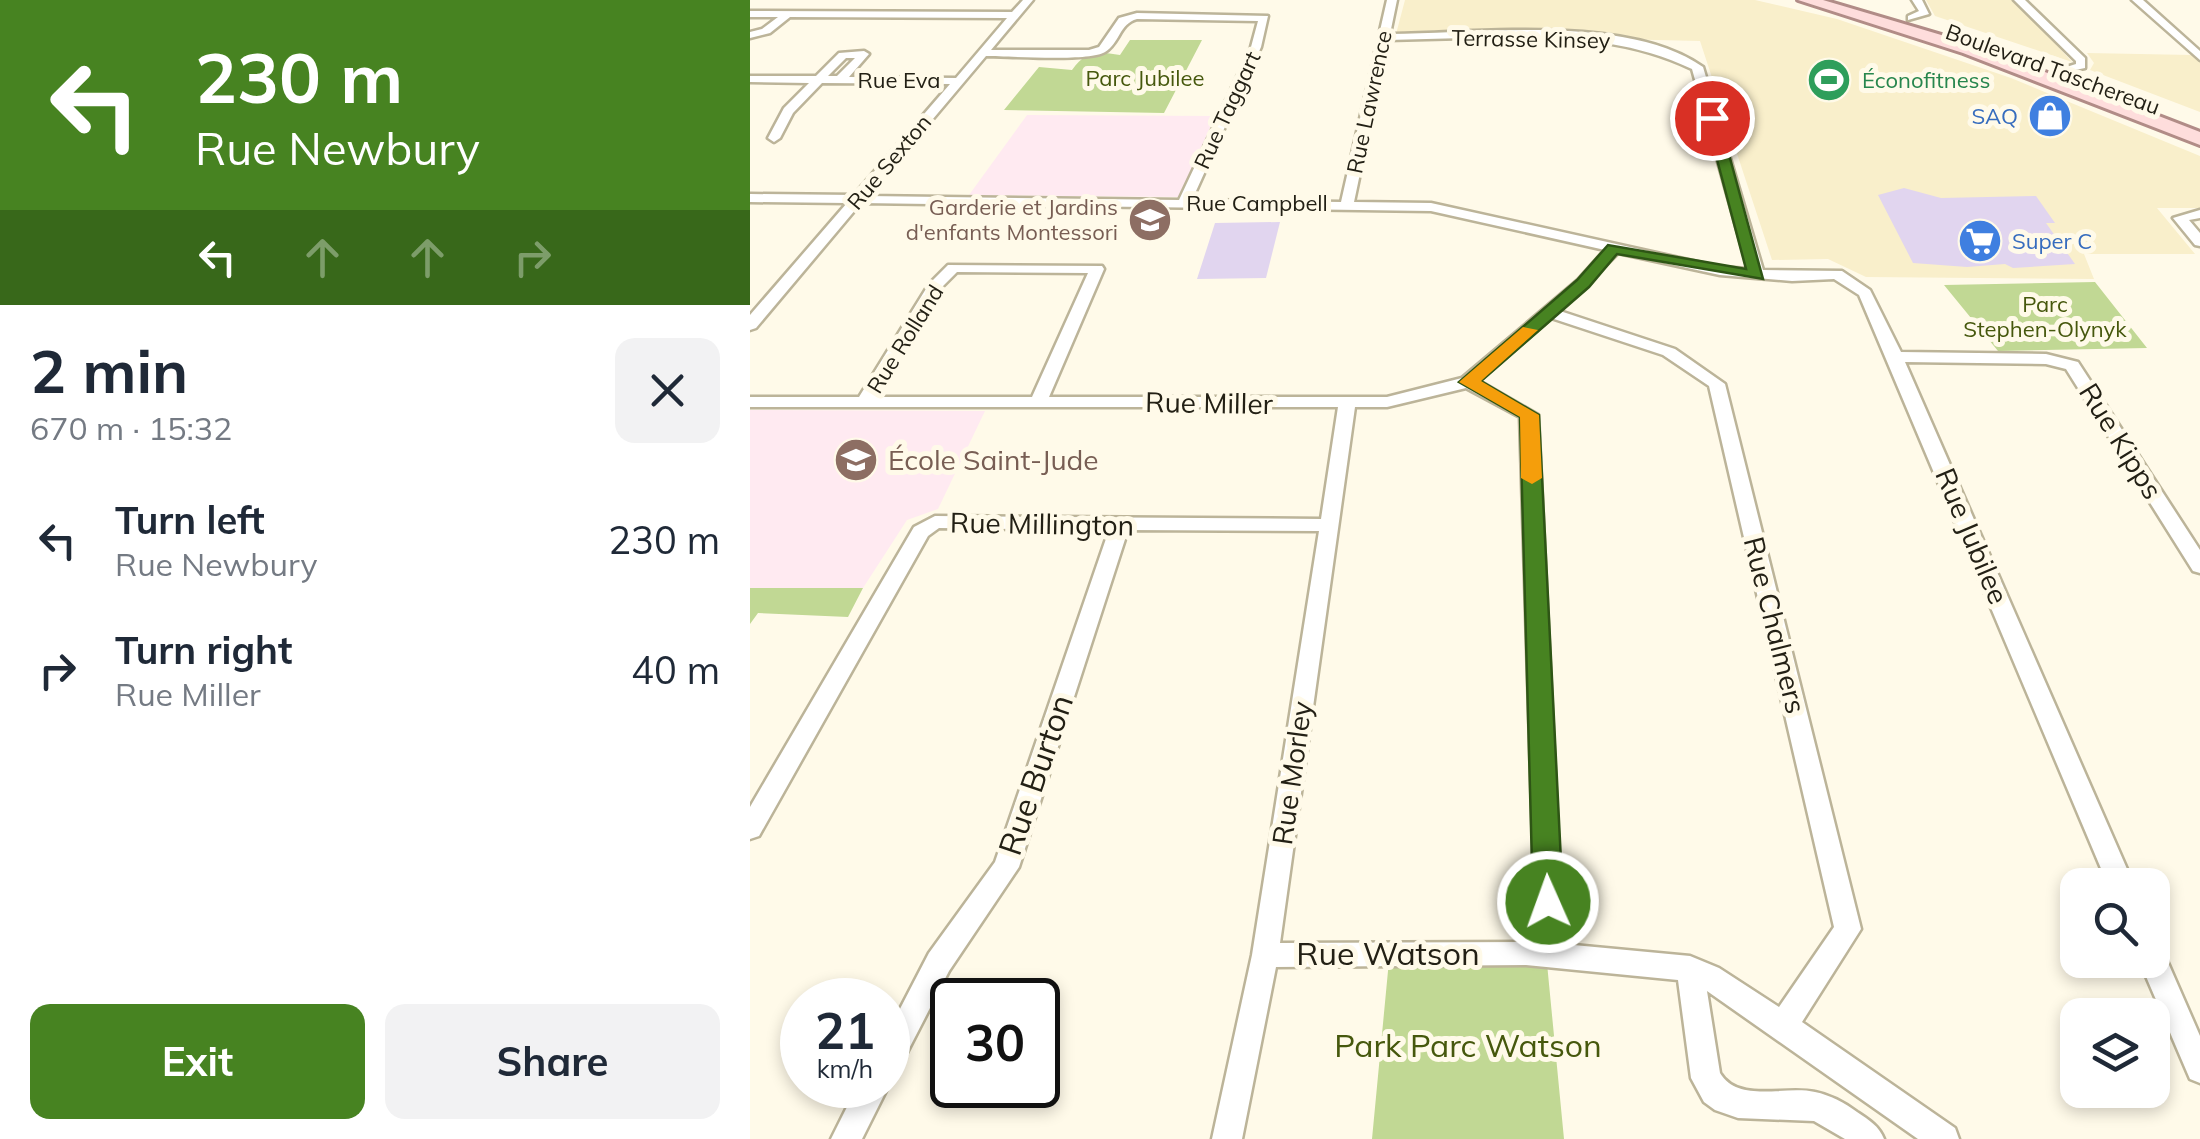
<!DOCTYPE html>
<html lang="en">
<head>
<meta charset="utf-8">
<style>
  body { margin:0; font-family:Mulish,sans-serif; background:#f2f2f3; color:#1f2937; height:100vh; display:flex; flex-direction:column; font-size:38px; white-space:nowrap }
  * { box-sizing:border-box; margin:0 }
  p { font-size:32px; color:#747a83 }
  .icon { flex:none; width:55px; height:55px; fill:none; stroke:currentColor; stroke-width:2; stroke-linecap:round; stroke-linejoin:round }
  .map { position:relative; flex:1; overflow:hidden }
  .sheet { display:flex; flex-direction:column; background:#fff; width:750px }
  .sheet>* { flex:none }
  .guide { background:#478321; color:#fff; overflow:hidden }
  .controls { position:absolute; left:1310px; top:868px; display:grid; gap:20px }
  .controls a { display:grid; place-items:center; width:110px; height:110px; border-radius:20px; background:#fff; box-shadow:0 5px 15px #0003; font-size:50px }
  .speed { position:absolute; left:30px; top:978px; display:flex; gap:20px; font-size:50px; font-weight:700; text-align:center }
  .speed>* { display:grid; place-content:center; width:130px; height:130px; border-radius:50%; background:#fff; box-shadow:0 5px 15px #0003; line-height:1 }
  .speed small { font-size:25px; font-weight:400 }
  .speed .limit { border:5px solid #111; border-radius:15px; background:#fff; color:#111 }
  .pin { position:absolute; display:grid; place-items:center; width:85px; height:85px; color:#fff; margin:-42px; border:5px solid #fff; border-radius:50%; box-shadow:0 2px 10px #0007 }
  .me { position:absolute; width:110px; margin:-55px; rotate:358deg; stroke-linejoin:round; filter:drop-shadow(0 0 8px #0008) }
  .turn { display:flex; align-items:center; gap:35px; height:210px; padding:0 30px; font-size:45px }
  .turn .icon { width:130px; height:130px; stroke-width:2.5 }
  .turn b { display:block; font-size:70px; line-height:85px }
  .lanes { display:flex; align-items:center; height:95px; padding:0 30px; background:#0003; justify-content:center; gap:50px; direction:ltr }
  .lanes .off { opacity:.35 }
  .round { display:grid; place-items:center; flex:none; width:105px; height:105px; border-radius:20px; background:#f2f2f3 }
  .overview { display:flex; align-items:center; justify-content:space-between; height:170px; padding:0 30px }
  h1 { font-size:60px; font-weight:700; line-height:75px }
  .cta { display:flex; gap:20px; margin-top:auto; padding:20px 30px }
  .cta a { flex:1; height:115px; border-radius:20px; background:#478321; color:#fff; font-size:40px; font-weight:700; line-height:115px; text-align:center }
  .cta a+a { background:#f2f2f3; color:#1f2937 }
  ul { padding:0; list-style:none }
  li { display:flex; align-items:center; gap:30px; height:130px; padding:0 30px }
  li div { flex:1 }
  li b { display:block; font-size:38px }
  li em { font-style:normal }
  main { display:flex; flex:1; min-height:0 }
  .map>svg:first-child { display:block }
</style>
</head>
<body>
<main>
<section class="sheet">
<div class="guide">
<div class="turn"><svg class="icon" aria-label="left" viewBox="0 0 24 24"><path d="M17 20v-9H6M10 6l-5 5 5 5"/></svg><div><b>230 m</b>Rue Newbury</div></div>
<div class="lanes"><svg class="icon" aria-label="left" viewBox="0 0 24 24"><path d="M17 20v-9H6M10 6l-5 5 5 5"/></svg><svg class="icon off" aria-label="ahead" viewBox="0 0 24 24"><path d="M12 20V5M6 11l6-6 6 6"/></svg><svg class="icon off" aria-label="ahead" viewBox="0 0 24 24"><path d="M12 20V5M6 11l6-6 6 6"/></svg><svg class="icon off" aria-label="right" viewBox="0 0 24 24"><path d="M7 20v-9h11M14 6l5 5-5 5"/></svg></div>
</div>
<div class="overview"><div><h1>2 min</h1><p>670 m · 15:32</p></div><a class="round"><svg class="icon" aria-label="close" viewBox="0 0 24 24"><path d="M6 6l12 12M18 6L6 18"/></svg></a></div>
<ul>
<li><svg class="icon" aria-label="left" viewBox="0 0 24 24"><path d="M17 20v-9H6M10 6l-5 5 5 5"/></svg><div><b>Turn left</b><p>Rue Newbury</p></div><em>230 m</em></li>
<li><svg class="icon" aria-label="right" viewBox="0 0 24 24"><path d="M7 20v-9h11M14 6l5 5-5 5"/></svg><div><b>Turn right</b><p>Rue Miller</p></div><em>40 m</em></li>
</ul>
<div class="cta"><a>Exit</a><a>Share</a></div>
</section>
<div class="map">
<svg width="1450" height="1139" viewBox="0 0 1450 1139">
  <rect width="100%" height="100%" fill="#fffae9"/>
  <path fill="#f9efcb" d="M655 0H1005L1087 19 1261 78 1450 156V208H1407L1445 254H1334L1344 279 1116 277 1078 259 1022 260 950 41 646 34Z
    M1176 0H1266L1322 62 1185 16Z
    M1337 53 1442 55 1450 62V112L1340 70 1344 63Z"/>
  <path fill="#ffeaf1" d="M277 115 465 116 430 197 219 195Z
    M0 410 235 411 188 509 157 520 113 588H0Z"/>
  <path fill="#c1d894" d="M380 40H452L414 113 254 110 289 67 322 70C336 50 348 51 370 55Z
    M1345 282 1397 348 1248 351 1194 285Z
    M0 588H113L98 617 8 613 0 624Z
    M640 950 796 953 814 1139H622Z"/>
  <path fill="#e1d5ef" d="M1154 188 1191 198 1286 196 1305 223H1296L1325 264 1263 268 1255 264 1217 267 1163 263 1128 195Z
    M530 222 516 278 447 279 465 223Z"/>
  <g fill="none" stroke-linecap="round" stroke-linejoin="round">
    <g stroke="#bcb499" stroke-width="5">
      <path id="minor" d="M273 0H283L241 50H339L349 47 369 18 387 13 518 16 511 47 442 200 591 202 637 0H647L640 34C728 33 879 14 953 67L1013 270 1092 271 1120 290 1151 352 1296 354 1328 362 1450 550V573L1443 571 1316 369 1296 364 1155 362 1384 885H1358L1109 295 1084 279 1042 281 970 275 868 253 810 311 925 349 975 384 1111 929 1052 1022 1205 1128 1209 1139H1168L957 991 970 1073C989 1104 1035 1085 1065 1092 1080 1095 1095 1103 1107 1112 1119 1120 1129 1126 1134 1139H1095L1064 1121 988 1118 965 1110 954 1102 941 1078 928 980 776 965 526 967 492 1139H462L502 955 569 531 378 530 269 867 199 971 148 1070 138 1074V1032L179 953 245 862 359 530 189 528 178 536 9 836 0 839V807L164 527 185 516 571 519 588 407H0V397H109L179 284 198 265 352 266 354 269 299 397H637L712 378 828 280 855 250 681 211 111 203 6 328 0 330V315L97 203 0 202V194L104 195 200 84 72 83 43 113 30 138 24 142 18 138 34 108 59 83 0 82V76H66L89 53 114 51 119 54 99 77 206 78 257 18 40 17 20 33 0 38V32L12 29 28 17H0V11L262 12ZM387 19 508 21 501 47 429 200 118 196 236 56C258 56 340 62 355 52 370 43 369 24 387 19ZM753 37C820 37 881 40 942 69L998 269 970 267 681 203 604 202 638 40ZM96 58H105L87 76H78ZM207 272 338 273 282 397H126L192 287ZM801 318 913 355 959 386 1084 927 1029 1007 969 968 940 956 813 944 788 415 729 381ZM716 388 770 417 786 942 530 943 605 407H637Z
        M1162 0H1172L1179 14 1158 20V16L1169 11Z
        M1264 0H1275L1335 58V68L1310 73V69L1326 64V61Z
        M1382 0H1393L1450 51V60Z
        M1450 210V218L1439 220 1450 233V246L1445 245 1423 218Z
        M1402 946 1412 949 1450 1036V1083L1440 1079 1389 960H1402Z
        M138 1082 139 1085 112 1139H81L108 1085H138Z"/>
    </g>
    <g stroke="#b18c87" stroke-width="6">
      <path id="primary" d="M1048 0H1073L1225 45 1450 132V145L1213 53Z"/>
    </g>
    <use href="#minor" fill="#fff" fill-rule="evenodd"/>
    <use href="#primary" fill="#fedddc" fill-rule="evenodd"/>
  </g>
  <path fill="#478321" stroke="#2e5515" stroke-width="2.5" d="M962 114 969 118 1013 279 867 254 839 287 731 381 789 415 813 902 809 911 798 915 788 911 783 902 770 417 709 382 827 280 858 245 996 269 956 118Z"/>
  <path fill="#f59e0b" d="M773 327 788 330 731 381 789 415 792 478 782 484 771 478 770 417 709 382Z"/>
  <defs>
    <g id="stadium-disc" transform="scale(2.25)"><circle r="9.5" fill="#2e9e5b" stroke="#fffae9"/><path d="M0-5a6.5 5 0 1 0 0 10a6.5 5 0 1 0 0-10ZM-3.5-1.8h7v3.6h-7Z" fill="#fff"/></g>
    <g id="shop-disc" transform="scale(2.25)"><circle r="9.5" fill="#3f7fe0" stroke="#fffae9"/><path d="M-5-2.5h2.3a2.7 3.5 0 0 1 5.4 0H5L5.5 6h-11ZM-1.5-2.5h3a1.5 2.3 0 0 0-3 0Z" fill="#fff"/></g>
    <g id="school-disc" transform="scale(2.25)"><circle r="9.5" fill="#8d6e63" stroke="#fffae9"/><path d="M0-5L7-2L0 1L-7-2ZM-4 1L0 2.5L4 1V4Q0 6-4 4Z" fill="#fff"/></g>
    <g id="supermarket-disc" transform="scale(2.25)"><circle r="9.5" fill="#3f7fe0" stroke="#fffae9"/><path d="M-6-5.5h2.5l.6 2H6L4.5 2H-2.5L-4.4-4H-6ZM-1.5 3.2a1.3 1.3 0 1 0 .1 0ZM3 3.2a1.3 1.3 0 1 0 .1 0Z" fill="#fff"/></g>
  </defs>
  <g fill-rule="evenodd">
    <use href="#stadium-disc" x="1079" y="80"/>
    <use href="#shop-disc" x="1300" y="116"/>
    <use href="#school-disc" x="400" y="220"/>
    <use href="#supermarket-disc" x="1230" y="241"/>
    <use href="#school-disc" x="106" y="460"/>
  </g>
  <g text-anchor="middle" stroke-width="10" stroke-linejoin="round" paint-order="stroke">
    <g font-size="22" fill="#232015" stroke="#fffae9">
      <text transform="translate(781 39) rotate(1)" y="8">Terrasse Kinsey</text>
      <text transform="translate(1303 69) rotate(20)" y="8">Boulevard Taschereau</text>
      <text x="149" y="88">Rue Eva</text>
      <text transform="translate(619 102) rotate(-78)" y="8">Rue Lawrence</text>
      <text transform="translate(477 110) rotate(-65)" y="8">Rue Taggart</text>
      <text transform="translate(139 162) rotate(-50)" y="8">Rue Sexton</text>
      <text x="507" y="211">Rue Campbell</text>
      <text transform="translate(155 339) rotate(-58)" y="8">Rue Rolland</text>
    </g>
    <g font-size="22" fill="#46580d" stroke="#fffae9">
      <text x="395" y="86">Parc Jubilee</text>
      <text x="1295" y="312">Parc<tspan x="1295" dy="25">Stephen-Olynyk</tspan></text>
    </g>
    <g font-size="22" fill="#27864d" stroke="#fffae9" text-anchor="start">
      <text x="1112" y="88">Éconofitness</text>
    </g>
    <g font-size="22" fill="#366cbe" stroke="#fffae9" text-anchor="end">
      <text x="1268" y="124">SAQ</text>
      <text x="1262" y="249" text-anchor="start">Super C</text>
    </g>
    <g font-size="22" fill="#785e54" stroke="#fffae9" text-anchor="end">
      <text x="368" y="215">Garderie et Jardins<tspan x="368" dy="25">d'enfants Montessori</tspan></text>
    </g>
    <g font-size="28" fill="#232015" stroke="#fffae9">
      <text transform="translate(459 403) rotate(1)" y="10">Rue Miller</text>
      <text transform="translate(1371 441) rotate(58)" y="10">Rue Kipps</text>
      <text transform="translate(292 524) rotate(1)" y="10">Rue Millington</text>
      <text transform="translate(1222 536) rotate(67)" y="10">Rue Jubilee</text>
      <text transform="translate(1025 625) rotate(76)" y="10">Rue Chalmers</text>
      <text transform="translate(542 773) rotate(-82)" y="10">Rue Morley</text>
    </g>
    <g font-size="28" fill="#785e54" stroke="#fffae9" text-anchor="start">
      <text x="138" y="470">École Saint-Jude</text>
    </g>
    <g font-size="32" fill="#232015" stroke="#fffae9">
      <text transform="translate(286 775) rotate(-71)" y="11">Rue Burton</text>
      <text x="638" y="965">Rue Watson</text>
    </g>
    <g font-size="32" fill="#46580d" stroke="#fffae9">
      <text x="718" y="1057">Park Parc Watson</text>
    </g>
  </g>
</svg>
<div class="controls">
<a><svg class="icon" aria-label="search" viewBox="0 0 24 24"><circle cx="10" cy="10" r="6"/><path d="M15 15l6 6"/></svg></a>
<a><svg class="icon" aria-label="layers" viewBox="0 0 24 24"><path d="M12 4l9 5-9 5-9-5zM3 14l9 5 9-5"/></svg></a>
</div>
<div class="speed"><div>21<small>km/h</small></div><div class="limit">30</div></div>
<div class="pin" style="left:962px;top:118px;background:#d93025"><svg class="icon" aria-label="arrive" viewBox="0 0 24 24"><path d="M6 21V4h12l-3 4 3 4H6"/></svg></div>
<svg class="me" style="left:798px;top:902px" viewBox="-20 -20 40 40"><circle r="17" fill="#478321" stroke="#fff" stroke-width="3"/><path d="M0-11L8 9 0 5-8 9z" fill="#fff"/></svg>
</div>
</main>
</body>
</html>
